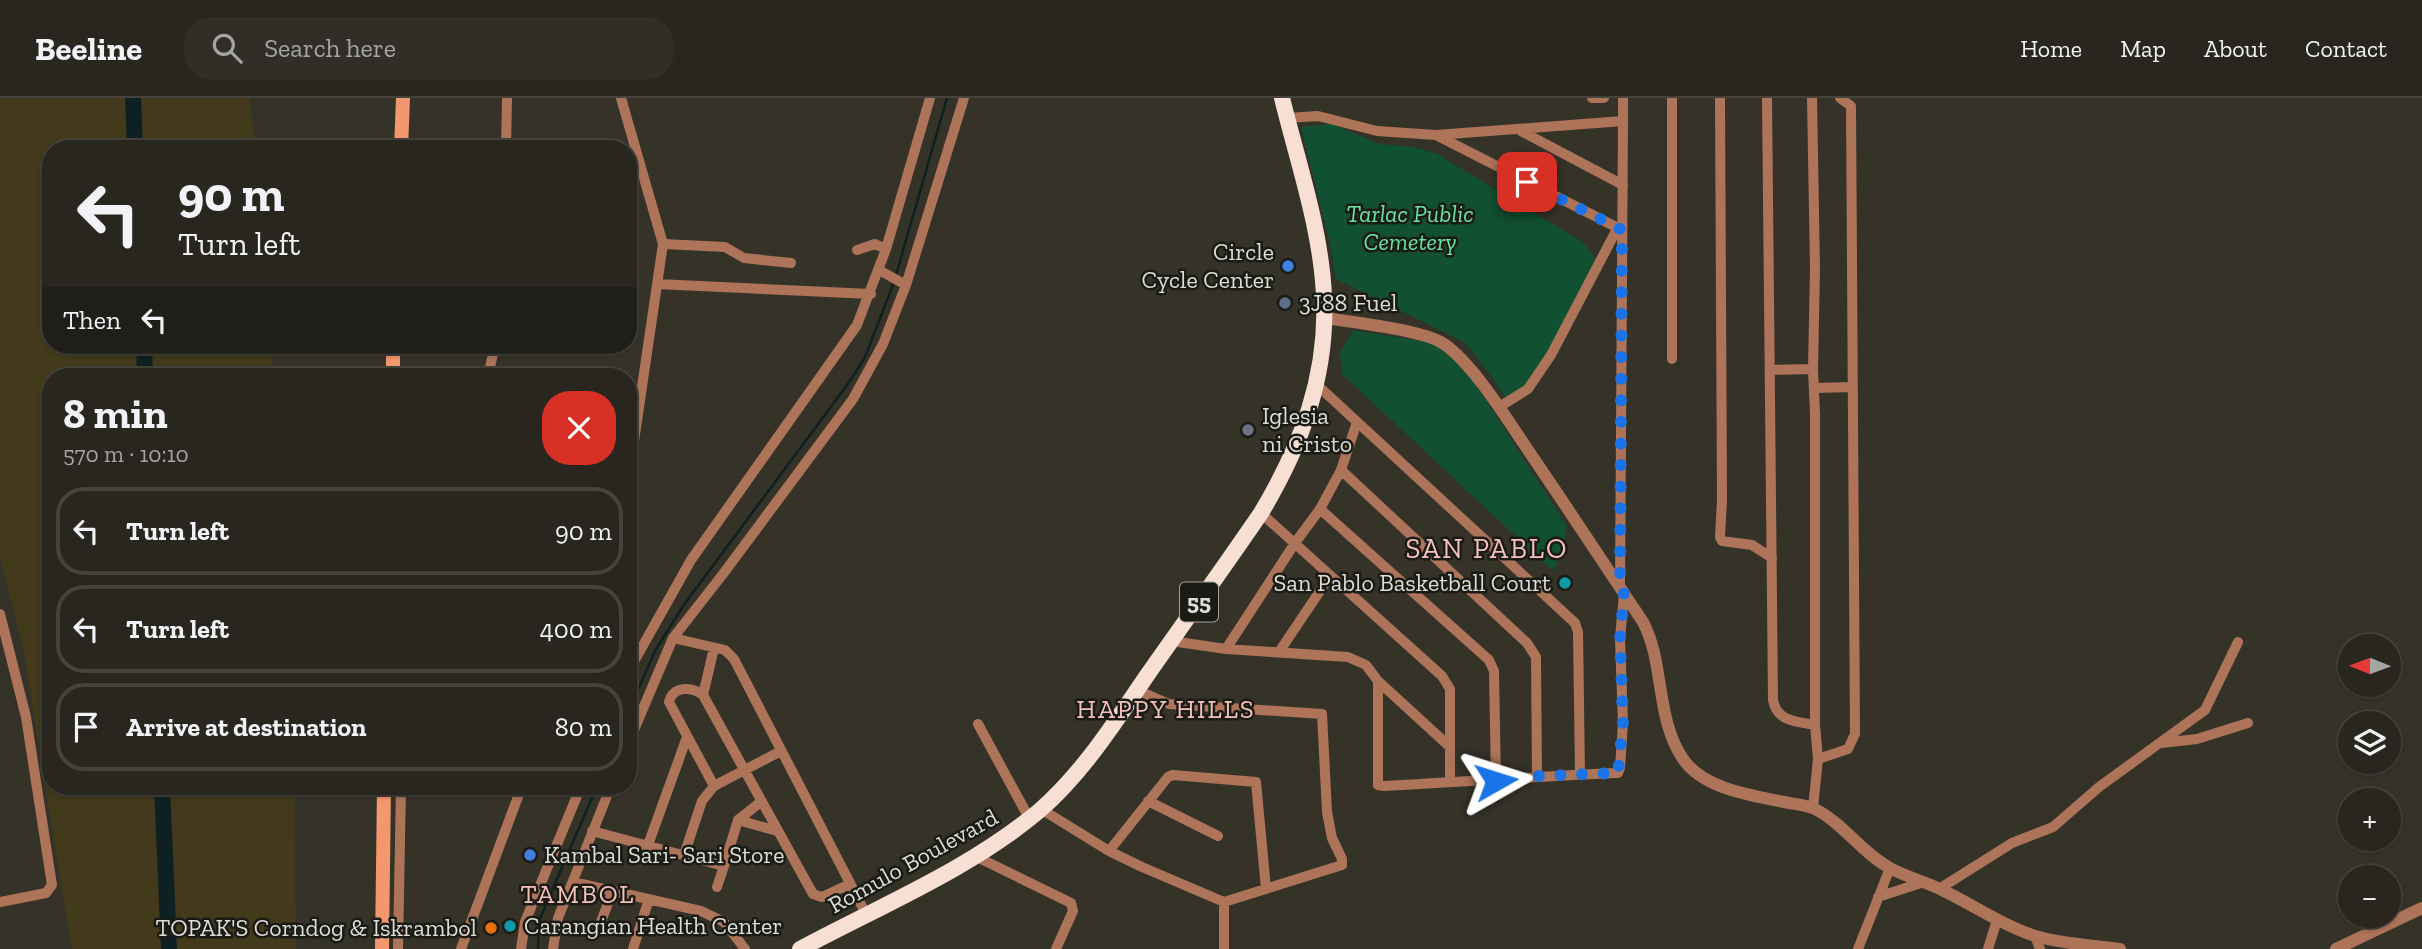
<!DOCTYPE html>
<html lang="en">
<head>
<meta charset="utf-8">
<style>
  body { margin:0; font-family:"Zilla Slab",serif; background:#302e27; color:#f1f3f6; height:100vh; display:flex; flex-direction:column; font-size:26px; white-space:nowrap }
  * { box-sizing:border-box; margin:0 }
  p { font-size:23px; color:#a5a5a4 }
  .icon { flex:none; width:38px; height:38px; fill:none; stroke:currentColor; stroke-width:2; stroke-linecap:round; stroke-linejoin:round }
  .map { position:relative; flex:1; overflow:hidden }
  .side { position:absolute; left:42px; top:270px; width:595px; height:427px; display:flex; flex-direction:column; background:#28261e; border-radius:28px; box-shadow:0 2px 5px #0004,0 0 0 2px #44433c }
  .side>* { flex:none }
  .guide { position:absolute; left:42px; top:42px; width:595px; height:214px; border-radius:28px; box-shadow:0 2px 5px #0004,0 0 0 2px #44433c; background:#28261e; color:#f1f3f6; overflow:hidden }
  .needle { width:46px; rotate:271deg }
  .controls { position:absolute; left:2338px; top:536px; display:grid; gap:14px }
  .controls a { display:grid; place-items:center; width:63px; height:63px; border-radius:50%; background:#28261e; box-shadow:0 2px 5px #0004,0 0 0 2px #44433c; font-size:35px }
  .pin { position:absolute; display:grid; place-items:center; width:60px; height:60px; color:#fff; margin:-30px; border-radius:14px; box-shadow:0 4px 10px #0006 }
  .me { position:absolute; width:77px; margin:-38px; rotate:84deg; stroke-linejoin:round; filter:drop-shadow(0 0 5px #0008) }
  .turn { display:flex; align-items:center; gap:24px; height:147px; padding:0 21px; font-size:32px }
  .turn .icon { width:91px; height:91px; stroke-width:2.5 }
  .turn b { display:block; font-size:49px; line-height:60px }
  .then { display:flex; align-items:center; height:66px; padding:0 21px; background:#0003; gap:14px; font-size:26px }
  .round { display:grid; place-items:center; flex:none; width:74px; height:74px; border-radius:28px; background:#302e27 }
  .headline { display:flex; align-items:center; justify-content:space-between; height:119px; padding:0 21px }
  h1 { font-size:42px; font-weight:700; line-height:52px }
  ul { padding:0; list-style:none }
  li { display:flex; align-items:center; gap:21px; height:88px; margin:0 14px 10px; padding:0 7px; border:4px solid #44433c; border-radius:28px }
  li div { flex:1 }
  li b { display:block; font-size:26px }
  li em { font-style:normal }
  header { display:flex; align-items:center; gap:42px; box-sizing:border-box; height:98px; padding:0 35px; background:#28261e; border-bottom:2px solid #44433c }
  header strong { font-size:33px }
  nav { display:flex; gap:38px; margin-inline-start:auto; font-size:24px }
  .search { width:490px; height:63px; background:#302e27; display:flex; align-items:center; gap:18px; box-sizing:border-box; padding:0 24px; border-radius:28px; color:#a5a5a4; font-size:26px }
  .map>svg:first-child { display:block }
</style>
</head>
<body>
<header>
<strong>Beeline</strong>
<div class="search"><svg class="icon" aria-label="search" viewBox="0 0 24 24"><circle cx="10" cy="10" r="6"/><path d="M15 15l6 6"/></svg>Search here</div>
<nav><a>Home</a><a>Map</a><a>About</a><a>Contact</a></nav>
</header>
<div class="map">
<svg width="2422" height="851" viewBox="0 0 2422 851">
  <rect width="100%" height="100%" fill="#353328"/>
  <path fill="#115030" d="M1331 26 1380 46 1414 49 1437 56 1583 144 1598 163 1526 293 1509 304 1480 263 1464 244 1336 181 1329 141 1301 29Z
    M1353 232 1434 245 1454 262 1472 281 1567 428 1562 455 1553 473 1342 276 1340 255Z"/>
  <path fill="#423a1a" d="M0 0H250L255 51H51V247H270L273 278H51V688H294L296 851H72L23 549 0 458Z"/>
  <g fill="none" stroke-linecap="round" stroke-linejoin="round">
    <path stroke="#0e2021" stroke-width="2.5" d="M896 177 947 0
      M628 615 655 553 683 508 850 283 865 259 893 187
      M538 851 539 823 597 688"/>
    <path stroke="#0e2021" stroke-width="16" d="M133 0 135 51
      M144 247 145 278
      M162 688 169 851"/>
    <path stroke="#ad745a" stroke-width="10" d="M621 0 663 146 628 384
      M1592 0H1604
      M1672 0V261
      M1720 0 1722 402 1720 439 1722 443 1752 447 1772 460
      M1767 0 1773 602C1777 624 1796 623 1815 627
      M1812 0 1815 171 1813 271 1815 316V627L1818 661 1813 710
      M1287 20 1318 18 1377 33 1436 37 1622 132
      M1623 23V0
      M1521 33 1623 87
      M1436 37 1623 23 1620 489
      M506 51 507 0
      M663 146 725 149 744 160 791 165
      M857 152 875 146 886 151
      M879 172 906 187
      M657 186 871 196
      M1770 272 1813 271
      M488 278 495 247
      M1316 286 1575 525 1578 534 1580 676
      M1814 290 1852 289
      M1499 309 1528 291 1551 257 1617 131
      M1341 372 1527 545 1536 559 1537 678
      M1320 411 1489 562 1494 573 1496 683
      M1261 415 1442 578 1450 591V684
      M0 516 26 619 52 787 46 795 0 804
      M673 540 725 552 734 561 866 816
      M1171 543 1226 551 1348 559 1366 567 1378 583 1450 649
      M1226 551 1295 445 1320 411 1341 372 1357 324
      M1279 554 1330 478
      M628 574 691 462 857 227 886 151 930 0
      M1378 583V687L1384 688C1462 684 1540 678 1618 675L1620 670 1623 625 1620 541 1624 495
      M703 597 714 550
      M978 626 1029 720
      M2161 645 2197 641 2248 625
      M628 646 673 540 723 476 853 301 883 246 906 187 964 0
      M1818 661 1848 651 1855 636 1851 8 1840 0
      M714 688 669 604C673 588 691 588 703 597L813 796 822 799 850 786
      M1148 703 1218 738
      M1041 711 1109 753 1142 769 1224 804 1342 767V761L1332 740 1327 714 1322 616 1169 606 1137 592
      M738 722 777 733
      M592 733 724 768 738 722 762 703
      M648 747 687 639
      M1109 753 1168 679 1173 677 1256 684 1266 791
      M684 757 702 703 714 688 781 653
      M975 758 1071 805 1073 813 1056 851
      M573 784 701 813 724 824 745 851
      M717 789 724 768
      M1939 791 2012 745 2053 729 2099 689 2205 612 2238 544
      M1878 799 1924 784
      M1224 804V851
      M599 829 613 792
      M2035 838 2040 851
      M398 851 401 688
      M461 851 522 688
      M521 851 525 824 581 688
      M553 851 558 820 611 688
      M633 851 649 801
      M1858 851 1890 770
      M1988 851 1997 822"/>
    <path stroke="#ad745a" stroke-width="12" d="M1325 220C1352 224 1424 232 1444 246 1472 265 1505 318 1524 346 1564 405 1603 464 1643 524 1665 566 1655 619 1683 661 1704 691 1750 697 1784 704 1793 706 1806 707 1815 711 1844 726 1862 755 1890 770 1906 779 1924 783 1940 791 1972 806 2001 827 2035 838 2063 846 2091 847 2120 851
      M2336 851 2422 810"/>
    <path stroke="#f3976e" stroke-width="14" d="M401 51 403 0
      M393 278V247
      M382 851 384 688"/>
    <path stroke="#f7dfd4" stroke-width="16" d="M800 851C880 808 970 771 1039 713 1083 675 1116 623 1148 576 1186 522 1224 469 1261 415 1301 348 1328 278 1324 198 1321 131 1298 65 1282 0"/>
  </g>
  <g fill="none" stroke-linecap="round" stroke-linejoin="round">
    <path stroke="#1a73e8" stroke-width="12" stroke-dasharray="0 21.6" d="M1496 683 1537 678 1618 675 1623 625 1620 541 1624 495 1620 489 1622 132 1527 84"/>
  </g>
  <g fill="#3f7fe0" stroke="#1b1b16" stroke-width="2.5">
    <circle cx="1288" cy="168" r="7"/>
    <circle cx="530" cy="757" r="7"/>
  </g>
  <circle fill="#5c6f8a" stroke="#1b1b16" stroke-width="2.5" cx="1285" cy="205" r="7"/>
  <circle fill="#6b7280" stroke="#1b1b16" stroke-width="2.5" cx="1248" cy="332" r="7"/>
  <g fill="#0f9aa8" stroke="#1b1b16" stroke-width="2.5">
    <circle cx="1565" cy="485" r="7"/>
    <circle cx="510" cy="828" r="7"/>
  </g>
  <circle fill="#e8710a" stroke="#1b1b16" stroke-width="2.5" cx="491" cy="830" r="7"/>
  <g text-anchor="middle" stroke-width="5" stroke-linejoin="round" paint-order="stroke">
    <rect fill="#1b1b16" stroke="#a3a29c" stroke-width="2" x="1180" y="484.5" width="38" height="39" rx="5"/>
    <g font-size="23" font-weight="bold" fill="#dddcd5">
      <text x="1199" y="512">55</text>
    </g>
    <g font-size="24" font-style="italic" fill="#67e59e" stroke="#1b1b16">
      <text x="1410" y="124">Tarlac Public<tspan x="1410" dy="28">Cemetery</tspan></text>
    </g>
    <g font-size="24" fill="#dddcd5" stroke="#1b1b16" text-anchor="start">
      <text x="1274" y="162" text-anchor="end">Circle<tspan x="1274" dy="28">Cycle Center</tspan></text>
      <text x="1299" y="213">3J88 Fuel</text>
      <text x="1262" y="326">Iglesia<tspan x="1262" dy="28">ni Cristo</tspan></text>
      <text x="1551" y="493" text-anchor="end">San Pablo Basketball Court</text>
      <text x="544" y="765">Kambal Sari- Sari Store</text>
      <text x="524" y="836">Carangian Health Center</text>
      <text x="477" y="838" text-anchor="end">TOPAK'S Corndog &amp; Iskrambol</text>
    </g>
    <g font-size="24" fill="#dddcd5" stroke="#1b1b16">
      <text transform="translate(913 763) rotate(-29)" y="8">Romulo Boulevard</text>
    </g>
    <g font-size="26" letter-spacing="2" fill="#f4c0ba" stroke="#1b1b16">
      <text x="1166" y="620">HAPPY HILLS</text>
      <text x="578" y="805">TAMBOL</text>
    </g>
    <g font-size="28" letter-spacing="2" fill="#f4c0ba" stroke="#1b1b16">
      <text x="1487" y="460">SAN PABLO</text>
    </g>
  </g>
</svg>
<div class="controls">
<a><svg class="needle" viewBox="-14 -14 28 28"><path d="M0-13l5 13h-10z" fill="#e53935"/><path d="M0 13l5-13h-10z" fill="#a5a5a4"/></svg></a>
<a><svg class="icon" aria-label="layers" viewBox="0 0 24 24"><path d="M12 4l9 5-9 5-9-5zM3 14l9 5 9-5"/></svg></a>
<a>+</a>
<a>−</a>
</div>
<div class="pin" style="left:1527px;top:84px;background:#d93025"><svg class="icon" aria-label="arrive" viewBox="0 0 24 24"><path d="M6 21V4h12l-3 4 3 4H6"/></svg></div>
<svg class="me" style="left:1496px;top:683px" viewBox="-20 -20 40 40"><path d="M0-17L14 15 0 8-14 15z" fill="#1a73e8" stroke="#fff" stroke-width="4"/></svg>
<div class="guide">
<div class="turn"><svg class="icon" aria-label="left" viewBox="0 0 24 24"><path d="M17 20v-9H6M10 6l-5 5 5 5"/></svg><div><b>90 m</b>Turn left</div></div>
<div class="then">Then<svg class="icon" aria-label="left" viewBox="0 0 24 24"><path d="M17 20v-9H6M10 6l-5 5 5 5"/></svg></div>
</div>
<section class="side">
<div class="headline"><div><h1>8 min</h1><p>570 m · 10:10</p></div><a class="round" style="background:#d93025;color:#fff"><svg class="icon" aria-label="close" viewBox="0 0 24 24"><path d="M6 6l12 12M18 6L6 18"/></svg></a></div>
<ul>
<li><svg class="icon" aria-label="left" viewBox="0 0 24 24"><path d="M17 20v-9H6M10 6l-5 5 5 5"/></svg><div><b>Turn left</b></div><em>90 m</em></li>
<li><svg class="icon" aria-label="left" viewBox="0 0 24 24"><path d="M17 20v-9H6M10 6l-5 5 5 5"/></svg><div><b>Turn left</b></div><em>400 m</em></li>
<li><svg class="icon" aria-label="arrive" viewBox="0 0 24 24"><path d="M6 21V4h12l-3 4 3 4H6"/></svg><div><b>Arrive at destination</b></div><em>80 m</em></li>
</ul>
</section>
</div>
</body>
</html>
